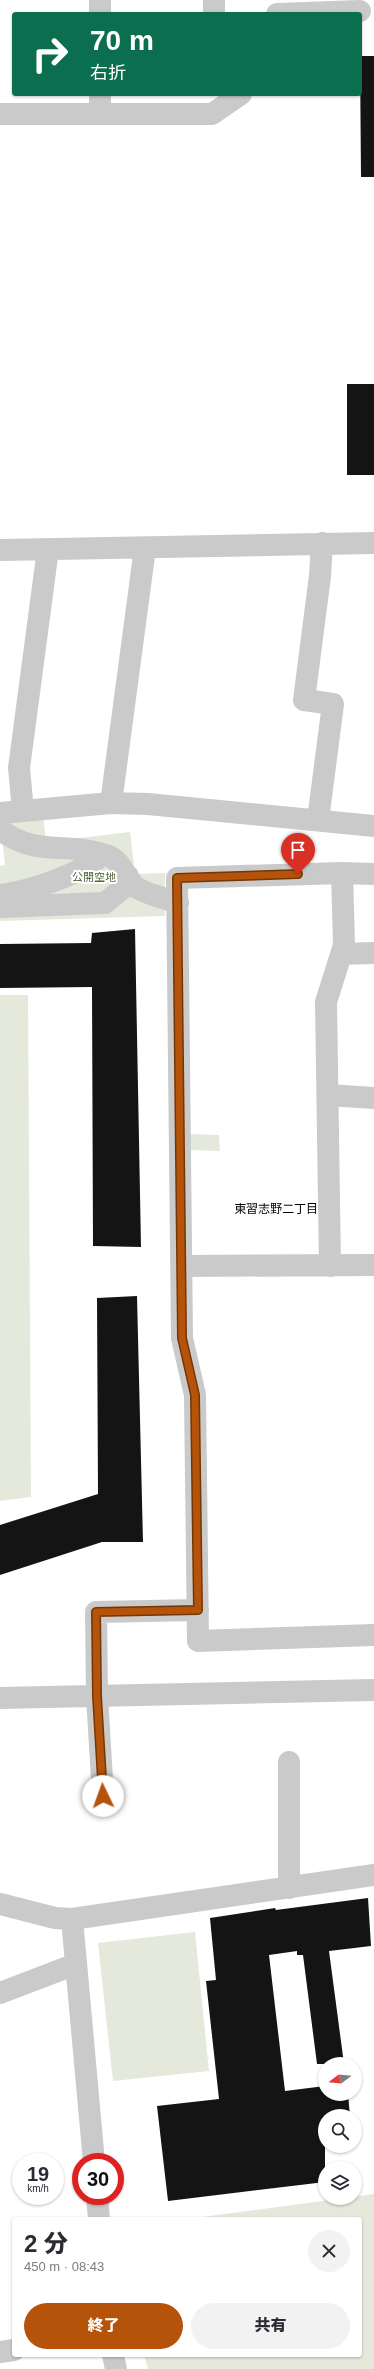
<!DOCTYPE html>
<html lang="ja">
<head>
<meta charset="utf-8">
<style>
  body { margin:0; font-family:Arial,"Noto Sans JP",sans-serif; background:#f2f2f3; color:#2b2b33; height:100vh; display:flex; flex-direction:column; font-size:15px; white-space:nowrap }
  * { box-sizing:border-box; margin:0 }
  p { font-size:13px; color:#7c7c81 }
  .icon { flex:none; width:22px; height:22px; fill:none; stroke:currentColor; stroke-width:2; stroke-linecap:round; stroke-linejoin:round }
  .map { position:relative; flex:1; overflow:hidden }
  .panel { position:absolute; left:12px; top:2217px; width:350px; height:140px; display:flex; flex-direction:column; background:#fff; border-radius:4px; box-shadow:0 1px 3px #0004 }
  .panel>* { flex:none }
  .top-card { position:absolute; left:12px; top:12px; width:350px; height:84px; border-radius:4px; box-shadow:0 1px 3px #0004; background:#0b6e4f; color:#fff; overflow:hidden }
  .needle { width:26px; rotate:254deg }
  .fabs { position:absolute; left:318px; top:2057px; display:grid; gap:8px }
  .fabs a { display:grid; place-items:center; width:44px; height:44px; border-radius:50%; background:#fff; box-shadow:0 1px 3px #0004; font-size:20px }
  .speed { position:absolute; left:12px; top:2153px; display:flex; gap:8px; font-size:20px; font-weight:700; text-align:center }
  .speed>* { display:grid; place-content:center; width:52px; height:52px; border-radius:50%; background:#fff; box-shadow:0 1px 3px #0004; line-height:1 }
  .speed small { font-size:10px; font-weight:400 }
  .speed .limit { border:6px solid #d22; background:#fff; color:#111 }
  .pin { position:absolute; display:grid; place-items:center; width:34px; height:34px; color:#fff; margin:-41px -17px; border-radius:50% 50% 50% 0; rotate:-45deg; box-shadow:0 0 4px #0007 }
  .pin .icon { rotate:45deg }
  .me { position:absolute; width:44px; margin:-22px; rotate:357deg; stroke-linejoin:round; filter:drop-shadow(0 0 3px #0008) }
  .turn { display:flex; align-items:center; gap:14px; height:84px; padding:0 12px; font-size:18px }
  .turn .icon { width:52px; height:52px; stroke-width:2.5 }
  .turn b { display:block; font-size:28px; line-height:34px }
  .round { display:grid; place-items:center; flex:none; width:42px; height:42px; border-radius:21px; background:#f2f2f3 }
  .summary { display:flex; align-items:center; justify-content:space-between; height:68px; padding:0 12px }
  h1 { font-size:24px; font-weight:800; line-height:30px }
  .action { display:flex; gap:8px; margin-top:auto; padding:8px 12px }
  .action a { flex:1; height:46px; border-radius:24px; background:#b45309; color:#fff; font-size:16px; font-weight:800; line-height:46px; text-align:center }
  .action a+a { background:#f2f2f3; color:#2b2b33 }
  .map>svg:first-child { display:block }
</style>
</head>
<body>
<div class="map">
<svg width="374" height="2369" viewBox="0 0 374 2369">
  <rect width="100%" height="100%" fill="#fff"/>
  <path fill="#e4e9dc" d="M43 815 46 842 130 832 135 874 165 873V916L0 921V866L5 865 0 820Z
    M0 995H28L31 1497 0 1501Z
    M190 1134 219 1135 220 1151 190 1150Z
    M195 1932 209 2071 113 2081 98 1943Z
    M374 2194V2369H148L144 2355H360V2219H188Z"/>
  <path fill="#141414" d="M360 56H374V177H361Z
    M347 384H374V475H347Z
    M135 929 141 1247 93 1246 92 987 0 988V944L91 943 92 933Z
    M137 1296 143 1542H102L0 1575V1525L98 1494 97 1298Z
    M368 1898 371 1946 329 1951 344 2064H317L303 1955H297V1951L269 1955 285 2091 325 2086V2094H348L350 2116H325V2182L168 2201 157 2106 219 2099 206 1981 216 1980 210 1918 275 1908 276 1910Z"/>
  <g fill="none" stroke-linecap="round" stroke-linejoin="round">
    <path stroke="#cacaca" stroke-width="22" d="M100 14V0
      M214 14V0
      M277 14 360 11
      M0 114H212L241 94
      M100 114V94
      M0 550 374 543
      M111 803 145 548
      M23 811 19 768 48 549
      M0 813 111 803 148 804 374 826
      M318 820 333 704 304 700 320 576 322 543
      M0 830C39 858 68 841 109 856 123 862 125 880 137 888 149 895 165 898 178 903
      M342 873 374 874
      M0 895C30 891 80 875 102 855
      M0 907 105 903 122 889 128 876
      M341 954 374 953
      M328 1095 374 1098
      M182 1266 374 1265
      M330 1266 326 1002 344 945 342 873 177 878 182 1338 195 1395 198 1641 374 1635
      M0 1698 374 1690
      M103 1796 97 1696 96 1612 198 1610
      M289 1888V1762
      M0 1904 55 1918 72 1919 374 1875
      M72 1919 94 2162
      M0 1993 76 1964
      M97 2196 99 2219
      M0 2352 14 2350
      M113 2355 116 2369"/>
  </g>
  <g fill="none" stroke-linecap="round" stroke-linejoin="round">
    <g stroke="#753606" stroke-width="10">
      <path id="route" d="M103 1796 97 1696 96 1612 198 1610 195 1395 182 1338 177 878 298 874"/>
    </g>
    <use href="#route" stroke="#b45309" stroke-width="7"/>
  </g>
  <g text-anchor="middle" stroke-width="4" stroke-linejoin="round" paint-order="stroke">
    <g font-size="11" fill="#54653e" stroke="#fff">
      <text x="94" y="881">公開空地</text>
    </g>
    <g font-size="12" fill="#000" stroke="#fff">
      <text x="276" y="1213">東習志野二丁目</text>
    </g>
  </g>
</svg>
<div class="fabs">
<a><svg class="needle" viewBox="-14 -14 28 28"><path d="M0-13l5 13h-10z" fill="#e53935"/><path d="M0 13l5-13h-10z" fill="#7c7c81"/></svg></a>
<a><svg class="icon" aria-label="search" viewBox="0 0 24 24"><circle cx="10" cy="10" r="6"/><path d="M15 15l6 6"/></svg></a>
<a><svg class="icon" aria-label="layers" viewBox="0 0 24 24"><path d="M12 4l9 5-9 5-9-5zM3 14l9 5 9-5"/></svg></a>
</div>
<div class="speed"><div>19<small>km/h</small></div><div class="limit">30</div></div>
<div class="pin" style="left:298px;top:874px;background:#d93025"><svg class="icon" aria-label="arrive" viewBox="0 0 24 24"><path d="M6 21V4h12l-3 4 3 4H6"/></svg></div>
<svg class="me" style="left:103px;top:1796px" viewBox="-20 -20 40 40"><circle r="19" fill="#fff"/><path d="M0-13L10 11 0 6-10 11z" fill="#b45309"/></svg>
<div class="top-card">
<div class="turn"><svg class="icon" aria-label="right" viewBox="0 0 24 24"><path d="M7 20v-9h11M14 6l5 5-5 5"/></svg><div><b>70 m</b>右折</div></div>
</div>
<section class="panel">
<div class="summary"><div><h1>2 分</h1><p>450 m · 08:43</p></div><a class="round"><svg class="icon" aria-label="close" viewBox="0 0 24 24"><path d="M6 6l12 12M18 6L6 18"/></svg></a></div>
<div class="action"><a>終了</a><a>共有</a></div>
</section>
</div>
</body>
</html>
